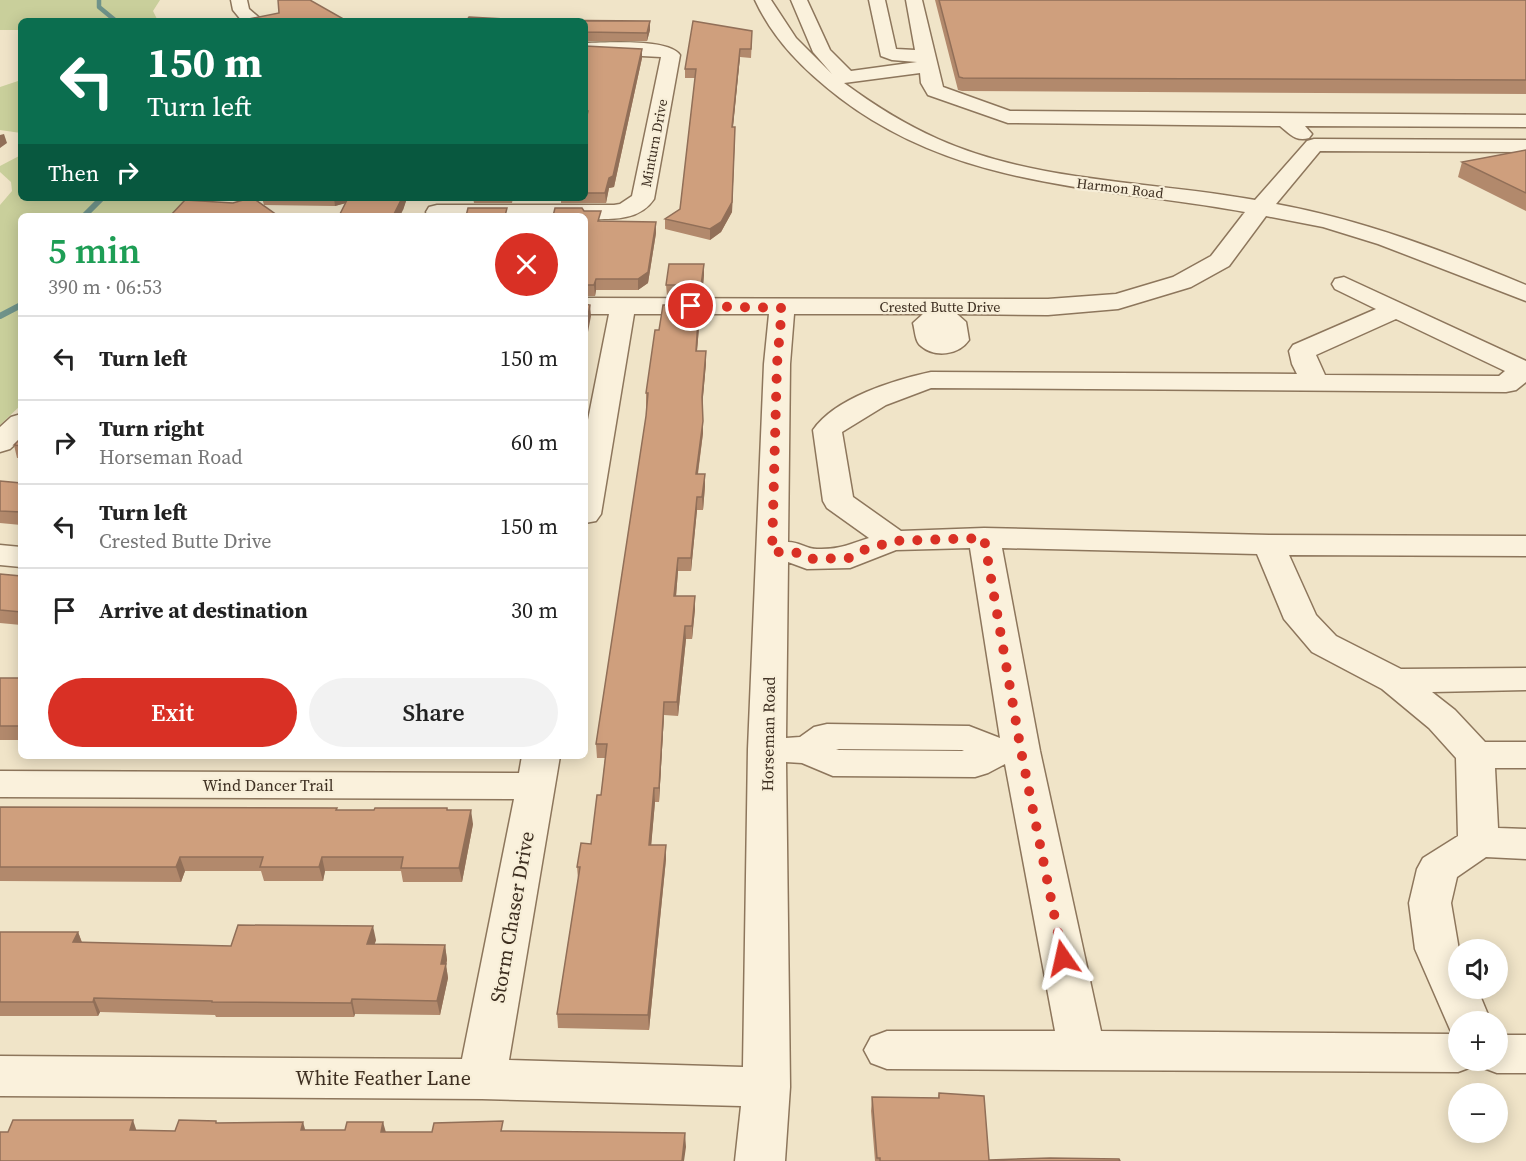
<!DOCTYPE html>
<html lang="en">
<head>
<meta charset="utf-8">
<style>
  body { margin:0; font-family:"Source Serif 4",serif; background:#f2f2f2; color:#222; height:100vh; display:flex; flex-direction:column; font-size:22px; white-space:nowrap }
  * { box-sizing:border-box; margin:0 }
  p { font-size:20px; color:#767676 }
  .icon { flex:none; width:33px; height:33px; fill:none; stroke:currentColor; stroke-width:2; stroke-linecap:round; stroke-linejoin:round }
  .map { position:relative; flex:1; overflow:hidden }
  .sheet { position:absolute; left:18px; top:213px; width:570px; height:546px; display:flex; flex-direction:column; background:#fff; border-radius:9px; box-shadow:0 3px 15px #0003 }
  .sheet>* { flex:none }
  .hud { position:absolute; left:18px; top:18px; width:570px; height:183px; border-radius:9px; box-shadow:0 3px 15px #0003; background:#0b6e4f; color:#fff; overflow:hidden }
  .buttons { position:absolute; left:1448px; top:939px; display:grid; gap:12px }
  .buttons a { display:grid; place-items:center; width:60px; height:60px; border-radius:50%; background:#fff; box-shadow:0 3px 15px #0003; font-size:30px }
  .pin { position:absolute; display:grid; place-items:center; width:51px; height:51px; color:#fff; margin:-26px; border:3px solid #fff; border-radius:50%; box-shadow:0 2px 6px #0007 }
  .me { position:absolute; width:66px; margin:-33px; rotate:349deg; stroke-linejoin:round; filter:drop-shadow(0 0 4px #0008) }
  .turn { display:flex; align-items:center; gap:21px; height:126px; padding:0 30px; font-size:27px }
  .turn .icon { width:78px; height:78px; stroke-width:2.5 }
  .turn b { display:block; font-size:42px; line-height:51px }
  .then { display:flex; align-items:center; height:57px; padding:0 30px; background:#0003; gap:12px; font-size:22px }
  .round { display:grid; place-items:center; flex:none; width:63px; height:63px; border-radius:32px; background:#f2f2f2 }
  .overview { display:flex; align-items:center; justify-content:space-between; height:102px; padding:0 30px }
  h1 { font-size:36px; font-weight:600; line-height:45px; color:#1e9e55 }
  .primary-button { display:flex; gap:12px; margin-top:auto; padding:12px 30px }
  .primary-button a { flex:1; height:69px; border-radius:36px; background:#d93025; color:#fff; font-size:24px; font-weight:600; line-height:69px; text-align:center }
  .primary-button a+a { background:#f2f2f2; color:#222 }
  ul { padding:0; list-style:none }
  li { display:flex; align-items:center; gap:18px; height:84px; padding:0 30px; border-top:2px solid #e0e0e0 }
  li div { flex:1 }
  li b { display:block; font-size:22px }
  li em { font-style:normal }
  .map>svg:first-child { display:block }
</style>
</head>
<body>
<div class="map">
<svg width="1526" height="1161" viewBox="0 0 1526 1161">
  <rect width="100%" height="100%" fill="#f0e4c8"/>
  <path fill="#c9cf9b" d="M0 0H160L153 11 158 21H21V30H0Z
    M21 80V133L0 130V87Z
    M21 155V198L202 200 179 216H21V405L0 425V205L12 191 11 182 0 172V166Z"/>
  <g fill="none" stroke-linecap="round" stroke-linejoin="round">
    <path stroke="#6f938a" stroke-width="4.5" d="M99 0V7L116 21"/>
    <path stroke="#6f938a" stroke-width="6" d="M84 216 102 198
      M0 316 21 305"/>
    <g stroke="#8d765c" stroke-width="3">
      <path id="minor" d="M231 0H247L249 9 263 21H242L233 10Z
        M755 0H771L796 38 832 74 813 52 791 0H807L830 50 851 71 917 62 892 60 881 56 869 0H885L896 49 915 50 906 0H922L943 87 1010 111 1526 115V127L1305 126 1312 134 1309 138C1296 142 1290 134 1280 126L1008 123 928 95 921 83 920 73 844 83C874 105 904 124 938 139 1037 183 1150 181 1255 200L1307 141 1314 139 1526 140V152L1320 151 1276 204C1363 220 1444 251 1526 285V301L1378 244 1323 227 1266 216 1229 266 1191 287 1118 309 1048 315 957 314 966 322 969 340C959 355 935 358 921 346 915 342 915 330 913 323L923 314H794L790 364 788 542C799 542 807 549 817 549 838 550 850 544 869 538L827 508 823 501 813 430C835 398 894 380 931 372L1297 374 1292 364 1289 351 1293 345 1376 309 1335 289 1332 284 1335 279 1344 277 1526 361V382L1516 390 1506 392 931 388 886 405 842 432 853 497 901 531 984 528 1269 535 1526 536V556L1289 555 1316 615 1336 636 1401 669 1526 668V690L1432 692 1455 710 1485 742H1526V768H1495L1498 828 1526 829V859L1486 857 1457 877 1451 903 1459 950 1458 988H1477L1491 1022H1458V1060H1497V1035H1526V1073H1497L1481 1067 1477 1061 1474 1066 1458 1072 887 1069 871 1063 864 1050 871 1037 887 1031H1055L1005 764 988 773 975 777 833 776 802 763 786 762 790 1087 785 1161H735L741 1106 482 1099 0 1096V1056L462 1059 514 799 0 797V771L519 773 522 756H560L509 1060 743 1067 748 749 764 364 769 314H634L601 514 596 521 585 523V435L609 314H585V298L1048 299 1116 294 1173 277 1211 256 1245 212C1103 186 961 190 840 98 805 71 774 41 755 0ZM1396 319 1505 371 1499 376 1325 375 1316 355ZM970 548 1000 738 969 726 827 724 814 727 800 737 786 738 788 562 807 569 850 568 896 550ZM1002 548 1257 554 1284 619 1312 652 1382 689 1429 728 1456 758 1458 836 1423 858 1417 869 1409 903 1415 949 1452 1034 1101 1031 1040 751ZM836 749 962 750 964 751 839 750Z
        M585 43C606 43 668 38 680 55L654 199C639 222 609 219 585 219V216H428L426 212 429 207 437 205H614L620 204 632 196 661 57 585 53Z
        M21 414V439L10 449 0 452V427L11 417Z
        M0 545 21 547V567L0 565Z"/>
    </g>
    <use href="#minor" fill="#faf1dc" fill-rule="evenodd"/>
  </g>
  <path fill="#b2896c" d="M935 0H1526V94L962 91 958 90Z
    M585 21 650 30 647 41H585Z
    M752 39 751 58 740 57 733 127 735 136 732 212 721 232 710 240 665 229V219L680 209 695 78H685V69Z
    M585 46 642 58 614 187 609 188 606 203H561V198H585V124L586 121H585Z
    M1526 150V211L1458 177 1462 162Z
    M262 198H407L403 210 345 203 335 206 264 205Z
    M473 198H513L512 203H474Z
    M584 211 601 221 656 233 648 283 638 290H596L595 296H585Z
    M704 275 702 296H667L666 285Z
    M699 305 700 316 697 351H706V363L702 408 703 433 698 474 705 486 703 510H697L691 571H678L676 596 695 609 692 639H686L678 716 664 715 659 802H655L651 845 666 859 649 1030 558 1028 557 1014 578 879 577 867 591 844 601 795 605 758H597L596 744 646 416V393L659 330Z
    M21 438V458H17L14 445Z
    M0 481 21 483V525L0 523Z
    M0 574 21 576V625L0 623Z
    M0 678H21V740H0Z
    M0 807 337 808V810H374L447 808 448 810 473 824 462 882H403L401 871H325L323 881H264L261 871H185L181 882 0 881Z
    M0 932H78L82 942 231 946 376 940 374 945H445L447 960 446 965 448 978 440 1015 355 1014 354 1017H216L215 1015 100 1012 98 1016H0Z
    M939 1093 989 1160 1120 1161H875L871 1111 872 1097 938 1098Z"/>
  <path fill="#916f58" d="M650 21V30L647 41V33Z
    M642 49V58L614 187 609 188 606 203 605 193Z
    M740 49V57L732 136V127Z
    M735 127 732 212 721 232 710 240V229Z
    M4 134 7 143 0 148V135Z
    M334 198H353L354 201 335 206Z
    M402 198H407L403 210 400 216H393Z
    M274 213 275 216H262Z
    M656 222V233L648 283 638 290V279Z
    M704 264V275L702 296 701 285Z
    M596 279V290L595 296 594 285Z
    M590 305 591 316 585 348V332Z
    M699 305 700 316 696 362V351Z
    M706 351V363L702 408V397Z
    M703 421V433L696 486V474Z
    M705 474V486L703 510 702 497Z
    M697 497V510L691 571V558Z
    M678 558V571L675 609 674 596Z
    M695 596V609L692 639V626Z
    M685 626 686 639 678 716 677 702Z
    M664 702V715L659 802V788Z
    M654 788 655 802 650 859 649 845Z
    M471 810 473 824 462 882 459 868Z
    M666 845V859L649 1030 648 1015Z
    M180 857 185 871 181 882 176 867Z
    M322 857 325 871 323 881 319 867Z
    M373 926 376 940 370 959 367 944Z
    M78 932 83 946 73 942Z
    M445 945 447 960 446 965 448 978 440 1015 437 1001 441 964Z
    M94 998 100 1012 98 1016 93 1002Z
    M352 999 355 1014 354 1017 351 1003Z
    M133 1120 138 1135 130 1130Z
    M303 1122 307 1136 301 1130Z
    M383 1122 387 1136 381 1132Z
    M685 1133 686 1147 684 1161H682Z"/>
  <path fill="#cf9f7d" stroke="#916f58" stroke-width="1.5" d="M278 0H310L347 21H239L279 13Z
    M939 0H1526V80L963 78 959 77Z
    M469 17 521 20 650 21 647 33 585 32V21H375L376 19 467 20Z
    M693 21 752 31 751 49H740L732 127H735L732 202 721 222 710 229 665 219 680 209 696 69H685Z
    M585 46 642 49 613 176 609 178 605 193H585V124L588 111H585Z
    M1526 150V193L1462 162Z
    M250 198H253L274 213 262 216H170L185 200 233 203Z
    M348 198H402L393 216H339Z
    M468 208H507L505 216H466Z
    M555 208H582L584 211H601L598 221 656 222 648 272 638 279H596L594 285H585V216H553Z
    M669 264H704L701 285H666Z
    M585 304 590 305 585 332Z
    M663 305H699L696 351H706L702 397 703 421 696 474H705L702 497H697L691 558H678L674 596H695L692 626H685L677 702H664L659 788H654L649 845H666L648 1015 557 1014 580 867H577L581 843 591 844 597 795H601L607 744H596L646 416 648 393H646L655 330H659Z
    M21 438V446L14 445Z
    M0 481 21 483V512L0 511Z
    M0 574 21 576V612L0 610Z
    M0 678H21V728H19L20 726H0Z
    M0 807 337 808 336 810H374L375 808H447V810H471L459 868H401L403 857H322L319 867H260L263 857H180L176 867H0Z
    M238 925 373 926 367 944 445 945 441 964H446L437 1001 352 999 351 1003 212 1002V1001L94 998 93 1002H0V932H78L73 942 231 946Z
    M939 1093 984 1096 989 1160 1050 1158 1119 1159 1120 1161H880V1158H877L872 1097 939 1098Z
    M13 1120H133L130 1130 175 1131 179 1120 216 1121V1123L303 1122 301 1130H345L347 1122H383L381 1132H432L434 1123 503 1121 501 1131 685 1133 682 1161H0V1132H8Z"/>
  <g fill="none" stroke-linecap="round" stroke-linejoin="round">
    <path stroke="#d93025" stroke-width="10" stroke-dasharray="0 18" d="M691 306 782 308 777 364 772 552H795L807 559 850 558 864 550 894 541 984 538 1021 751 1063 958"/>
  </g>
  <g text-anchor="middle" stroke-width="4.5" stroke-linejoin="round" paint-order="stroke">
    <g font-size="14" fill="#3d2e20" stroke="#f7eed8">
      <text transform="translate(654 143) rotate(-79)" y="5">Minturn Drive</text>
      <text transform="translate(1120 188) rotate(7)" y="5">Harmon Road</text>
      <text x="940" y="312">Crested Butte Drive</text>
    </g>
    <g font-size="16" fill="#3d2e20" stroke="#f7eed8">
      <text transform="translate(768 734) rotate(-89)" y="6">Horseman Road</text>
      <text x="268" y="791">Wind Dancer Trail</text>
    </g>
    <g font-size="20" fill="#3d2e20" stroke="#f7eed8">
      <text transform="translate(512 917) rotate(-80)" y="7">Storm Chaser Drive</text>
      <text x="383" y="1085">White Feather Lane</text>
    </g>
  </g>
</svg>
<div class="buttons">
<a><svg class="icon" aria-label="sound" viewBox="0 0 24 24"><path d="M4 9h4l5-4v14l-5-4H4zM17 9q2 3 0 6"/></svg></a>
<a>+</a>
<a>−</a>
</div>
<div class="pin" style="left:691px;top:306px;background:#d93025"><svg class="icon" aria-label="arrive" viewBox="0 0 24 24"><path d="M6 21V4h12l-3 4 3 4H6"/></svg></div>
<svg class="me" style="left:1063px;top:958px" viewBox="-20 -20 40 40"><path d="M0-17L14 15 0 8-14 15z" fill="#d93025" stroke="#fff" stroke-width="4"/></svg>
<div class="hud">
<div class="turn"><svg class="icon" aria-label="left" viewBox="0 0 24 24"><path d="M17 20v-9H6M10 6l-5 5 5 5"/></svg><div><b>150 m</b>Turn left</div></div>
<div class="then">Then<svg class="icon" aria-label="right" viewBox="0 0 24 24"><path d="M7 20v-9h11M14 6l5 5-5 5"/></svg></div>
</div>
<section class="sheet">
<div class="overview"><div><h1>5 min</h1><p>390 m · 06:53</p></div><a class="round" style="background:#d93025;color:#fff"><svg class="icon" aria-label="close" viewBox="0 0 24 24"><path d="M6 6l12 12M18 6L6 18"/></svg></a></div>
<ul>
<li><svg class="icon" aria-label="left" viewBox="0 0 24 24"><path d="M17 20v-9H6M10 6l-5 5 5 5"/></svg><div><b>Turn left</b></div><em>150 m</em></li>
<li><svg class="icon" aria-label="right" viewBox="0 0 24 24"><path d="M7 20v-9h11M14 6l5 5-5 5"/></svg><div><b>Turn right</b><p>Horseman Road</p></div><em>60 m</em></li>
<li><svg class="icon" aria-label="left" viewBox="0 0 24 24"><path d="M17 20v-9H6M10 6l-5 5 5 5"/></svg><div><b>Turn left</b><p>Crested Butte Drive</p></div><em>150 m</em></li>
<li><svg class="icon" aria-label="arrive" viewBox="0 0 24 24"><path d="M6 21V4h12l-3 4 3 4H6"/></svg><div><b>Arrive at destination</b></div><em>30 m</em></li>
</ul>
<div class="primary-button"><a>Exit</a><a>Share</a></div>
</section>
</div>
</body>
</html>
